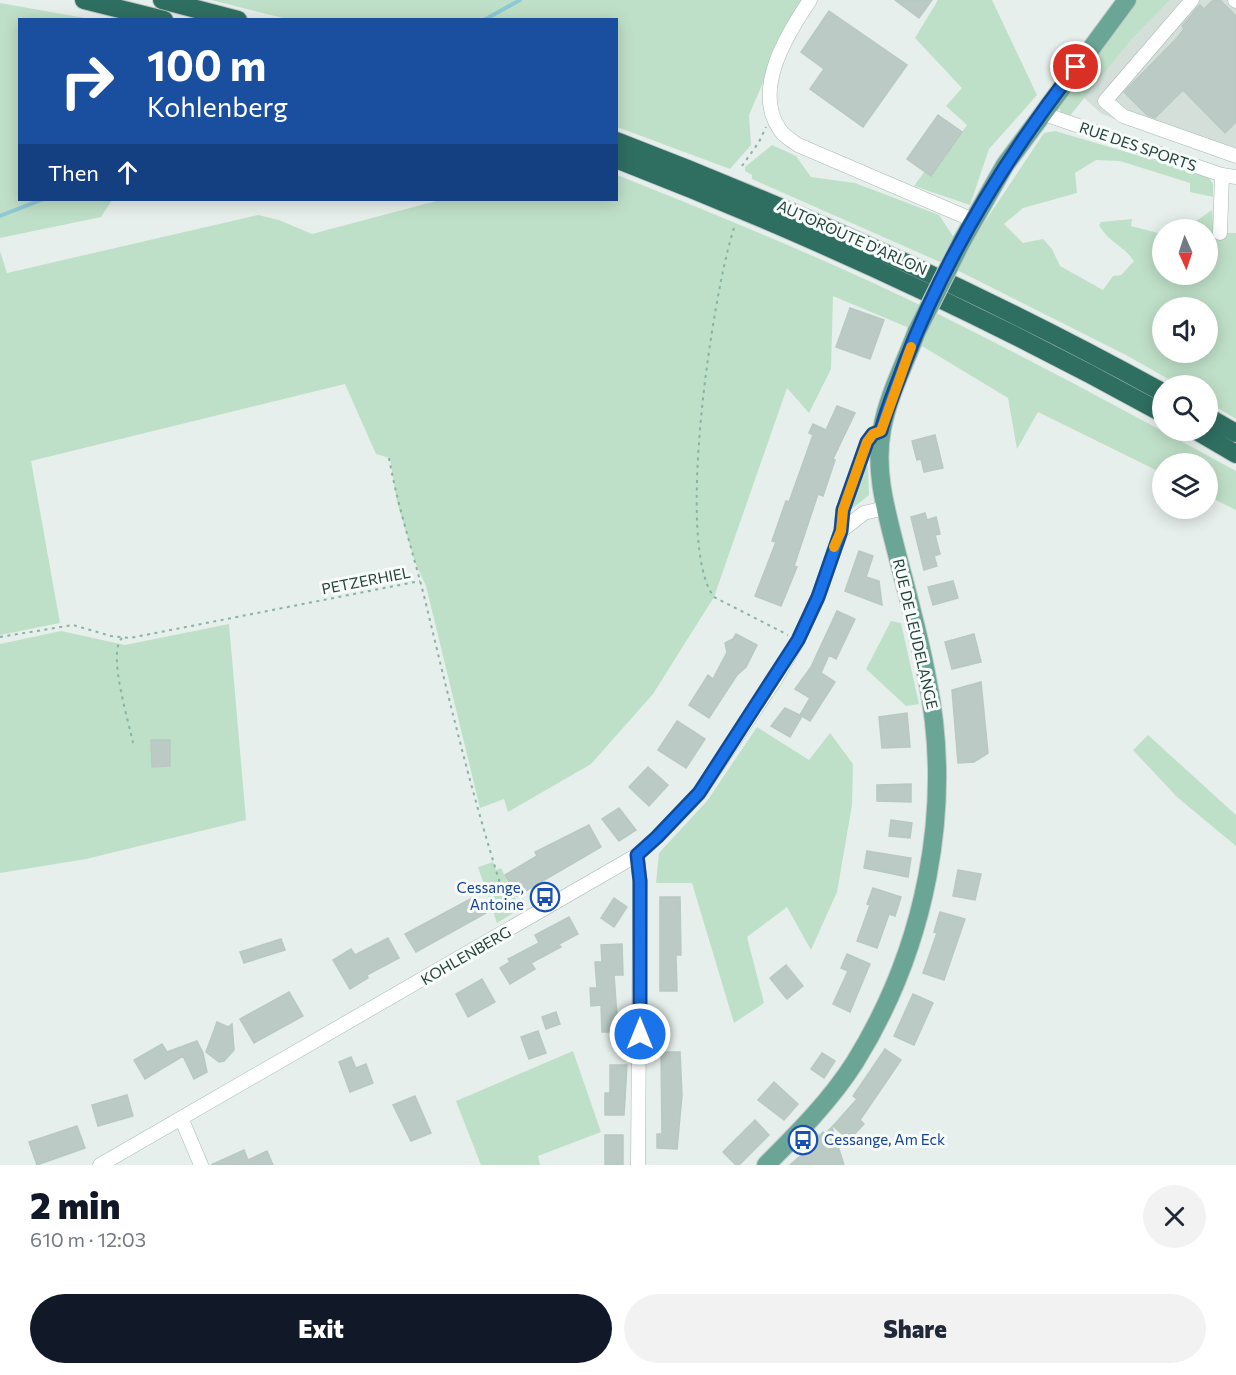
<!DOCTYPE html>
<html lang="en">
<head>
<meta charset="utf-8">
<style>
  body { margin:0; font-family:Commissioner,sans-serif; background:#f2f2f3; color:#1f2937; height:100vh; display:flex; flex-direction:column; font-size:22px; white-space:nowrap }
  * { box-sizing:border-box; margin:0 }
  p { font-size:20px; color:#747a83 }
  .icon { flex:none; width:33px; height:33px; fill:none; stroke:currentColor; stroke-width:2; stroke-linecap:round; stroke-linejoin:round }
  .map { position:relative; height:1165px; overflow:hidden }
  .details { display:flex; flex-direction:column; background:#fff; flex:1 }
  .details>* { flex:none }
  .hud { position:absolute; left:18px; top:18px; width:600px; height:183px; border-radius:0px; box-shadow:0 3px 15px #0003; background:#1a4fa0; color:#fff; overflow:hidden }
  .needle { width:39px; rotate:177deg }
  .fabs { position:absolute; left:1152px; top:219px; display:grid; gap:12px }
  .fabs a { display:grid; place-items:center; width:66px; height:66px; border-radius:50%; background:#fff; box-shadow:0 3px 15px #0003; font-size:30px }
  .pin { position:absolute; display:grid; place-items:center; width:51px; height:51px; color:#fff; margin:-26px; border:3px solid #fff; border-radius:50%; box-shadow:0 2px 6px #0007 }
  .me { position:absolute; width:66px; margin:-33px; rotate:0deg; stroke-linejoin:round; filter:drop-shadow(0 0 4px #0008) }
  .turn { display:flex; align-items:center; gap:21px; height:126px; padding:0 30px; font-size:27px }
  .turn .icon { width:78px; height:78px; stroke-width:2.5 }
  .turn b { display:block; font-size:42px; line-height:51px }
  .then { display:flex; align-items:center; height:57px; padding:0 30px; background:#0003; gap:12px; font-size:22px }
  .round { display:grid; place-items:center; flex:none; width:63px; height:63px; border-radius:32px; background:#f2f2f3 }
  .headline { display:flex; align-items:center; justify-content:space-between; height:102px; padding:0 30px }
  h1 { font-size:36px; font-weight:800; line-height:45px; color:#111827 }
  .primary-button { display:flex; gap:12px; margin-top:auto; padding:12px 30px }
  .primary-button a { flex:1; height:69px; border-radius:36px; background:#111827; color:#fff; font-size:24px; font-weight:800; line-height:69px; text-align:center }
  .primary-button a+a { background:#f2f2f3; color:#1f2937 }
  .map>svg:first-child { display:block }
</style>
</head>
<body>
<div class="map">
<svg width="1236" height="1165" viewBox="0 0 1236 1165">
  <rect width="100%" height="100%" fill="#e6efeb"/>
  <path fill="#d4dfda" d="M1170 0H1236V161L1201 151 1102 114 1083 97 1131 40Z"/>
  <path fill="#bfe0c8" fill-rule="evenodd" d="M211 0H803L792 16 749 115 751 145 730 169 617 127 616 20 287 19Z
    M938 0H992L1037 95 989 149 970 205 914 186 925 171 931 175 967 125 946 106 962 88 915 38Z
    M1137 0H1170L1131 40 1069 117 1061 113 1058 104Z
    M0 3 90 19 20 20V200H112L101 217 0 238Z
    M1055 131 1208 176 1213 184V197L1190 192V183L1120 161 1096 160 1075 173 1077 193 1023 208 1004 224 1023 243 1043 239 1052 249 1060 266 1103 290 1113 276 1121 275 1134 261C1122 244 1110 244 1099 225L1101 222 1132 219 1131 226 1162 234V274H1208V230L1189 229V226L1212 210 1214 233H1236V419L1208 402V386L1179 385 1126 355 949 266 752 179V175L745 171V167L772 145 796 156 811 177 855 183 939 215 953 236 970 244 1044 133ZM1162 308H1208V352H1162Z
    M617 175C722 217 828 260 930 310 1033 361 1135 416 1236 471V510L1208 496V464H1162V473L1038 412 1017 449 1008 398 922 346 926 335 833 296 831 369 809 413 787 388 714 597 653 694 591 764 508 812 504 799 480 808 426 586 415 562 397 502 390 458 376 454 345 384 31 461 60 623 0 635V251L7 273 258 215 279 220 312 234 440 200H616Z
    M868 466 869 495 849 511 864 467Z
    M891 621 901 623 919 704 906 706 866 669Z
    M229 624 246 820 86 859 0 873V644L61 631 125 645Z
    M757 727 809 760 830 733 853 764 852 805 837 892 811 950 787 907 747 937 764 1003 734 1023 692 883H656L659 853 707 801Z
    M1148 735 1236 815V846L1177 797 1133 750Z
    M493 862 496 870 501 868 520 909 497 923 478 867Z
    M573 1051 601 1132 538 1156 540 1165H481L456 1101Z"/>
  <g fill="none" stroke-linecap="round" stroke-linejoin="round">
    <path stroke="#8ec9d4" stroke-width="4" d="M484 20 520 0
      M0 216 41 200"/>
  </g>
  <path fill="#bbcac4" stroke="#b8c9c2" stroke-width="1.5" d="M895 0H932L919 18Z
    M1213 0H1220L1236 16V122L1225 133 1183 90 1155 118 1147 115 1124 92 1177 38 1184 29 1182 26 1197 8 1200 5 1204 9Z
    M829 11 907 65 863 127 810 89 824 69 801 52Z
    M938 115 962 132 931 176 907 159Z
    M850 308 884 320 870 359 836 347Z
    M837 406 855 413 833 459 835 460 823 496 818 494 794 566 797 567 781 606 755 596 776 542 772 541 786 501 789 502 813 435 809 433 813 424 826 430Z
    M935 435 943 468 924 472 921 459 917 460 912 441Z
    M925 513 927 520 936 517 940 534 935 535 940 554 934 556 937 566 924 570 911 517Z
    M859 551 873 556 866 577 879 581 882 605 845 591Z
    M953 581 958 598 933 605 928 587Z
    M837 611 855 619 836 659 829 655 821 673 835 682 810 721 800 715 810 698 795 689 811 667Z
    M736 634 757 645 746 667 737 675 709 718 689 705 708 675 713 679 727 652 725 643 733 639Z
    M974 634 981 662 952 669 945 642Z
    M981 682 988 753 974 762 958 763 952 690Z
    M785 708 802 716 790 737 771 726Z
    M907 713 910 747 882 748 879 717Z
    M677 721 705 739 686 768 658 750Z
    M151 740H170V766L152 767Z
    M648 767 668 785 649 806 629 787Z
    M911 784V802L877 801V785Z
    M619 808 636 830 619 841 602 819Z
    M891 820 912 823 910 838 889 836Z
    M589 825 601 847 517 896 505 875 537 856 535 852Z
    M867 851 911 858 908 877 864 868Z
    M958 870 981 874 975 900 953 896Z
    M873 888 901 897 895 916 889 914 877 948 857 941 870 905 867 904Z
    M476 896 486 913 416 952 405 934Z
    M660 897H680L681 955H676L677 991H660Z
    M614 898 627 907 614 927 601 918Z
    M940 912 965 919 944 980 923 973 937 933 934 932Z
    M569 917 578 934 559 944 561 947 531 963 535 969 510 984 500 968 510 962 508 959 539 943 535 935Z
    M388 938 399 958 367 975 368 978 350 989 333 960 351 949 355 955Z
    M281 939 285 950 244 963 240 952Z
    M622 944 623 975H614L617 1016H622L623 1032H602L601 1005 591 1006 590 988H597L595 962H602L601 945Z
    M847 954 870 964 850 1012 833 1004 848 971 841 968Z
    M786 965 803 986 787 999 770 978Z
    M482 979 495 1002 468 1017 456 994Z
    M289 992 303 1016 254 1043 240 1019Z
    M913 994 933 1003 914 1045 894 1036Z
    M556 1012 560 1024 546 1029 542 1017Z
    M217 1022 228 1027 232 1024 234 1050 224 1061 219 1062 206 1052Z
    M538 1031 546 1053 529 1059 521 1037Z
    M197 1041 203 1053 207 1072 194 1079 183 1056 145 1079 134 1060 162 1044 167 1052Z
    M885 1049 901 1060 860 1120 864 1124 849 1140 833 1126 857 1099 853 1096Z
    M661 1052H680L682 1095 677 1149 657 1148V1134H662Z
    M822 1053 835 1061 824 1078 811 1069Z
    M351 1057 356 1068 366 1064 373 1083 350 1092 339 1062Z
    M610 1065H627L624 1115H605V1093H610Z
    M774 1082 798 1104 784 1120 758 1100Z
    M127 1095 133 1116 98 1126 92 1105Z
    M415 1096 431 1133 411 1141 393 1105Z
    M755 1120 769 1135 739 1165H736L723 1152Z
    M77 1126 85 1148 37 1165 29 1142Z
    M832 1127 844 1165H790L806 1151 802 1147 816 1133 819 1136 823 1132 825 1134Z
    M605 1135H623V1165H605Z
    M244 1150 248 1160 267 1151 273 1165H211Z"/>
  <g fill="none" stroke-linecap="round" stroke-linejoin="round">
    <g stroke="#a8b8b2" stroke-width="15">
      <path id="minor" d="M810 0C787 34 752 90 780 130 784 136 792 141 798 145L973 220
        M1192 0 1105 101 1123 116 1236 156
        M1235 0 1236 1
        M1041 113 1222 175 1236 177
        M1220 233 1222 175
        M841 531 843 510 867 442 873 434 881 431
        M637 855 640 881 638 1165
        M182 1120 201 1165
        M100 1165 637 855 657 837 699 793 775 680 798 640 818 597 841 531 864 513 885 508"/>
    </g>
    <g stroke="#c2cac8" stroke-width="20">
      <path id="major" d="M962 241 1005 165 1127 0
        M766 1165C798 1133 831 1100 855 1062 925 949 954 809 927 678 919 635 907 593 896 550 886 510 874 471 882 429 888 396 905 363 917 331"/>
    </g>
    <g stroke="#c2cac8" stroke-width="20">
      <path id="highway" d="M84 0 164 20
        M162 0 238 20
        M616 141C804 213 986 295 1162 392
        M616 159C804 232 986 316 1162 413
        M1208 417 1236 433
        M1195 430 1236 454"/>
    </g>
    <path stroke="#86b3a5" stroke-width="2" stroke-dasharray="3 4.5" stroke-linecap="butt" d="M742 166 759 142 766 127
      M734 228C713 292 674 545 714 597L788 635
      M389 458C398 508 414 555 426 604 451 708 476 812 510 914
      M0 637 73 625 111 636 130 638 420 581
      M122 638C107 653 129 722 133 743"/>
    <use href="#minor" stroke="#fff" stroke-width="14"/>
    <use href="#major" stroke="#6aa596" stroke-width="18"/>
    <use href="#highway" stroke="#2f6f62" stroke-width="18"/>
    <g stroke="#c2cac8" stroke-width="20" stroke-linecap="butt">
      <path id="major-bridge" d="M917 331 962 241"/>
    </g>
    <use href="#major-bridge" stroke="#6aa596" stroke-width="18"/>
  </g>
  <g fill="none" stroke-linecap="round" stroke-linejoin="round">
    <g stroke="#114b97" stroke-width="15">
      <path id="route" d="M640 1034V881L637 855 657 837 699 793 798 640 818 597 841 531 843 510 867 442 873 434 881 431C887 407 897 385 905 362 946 255 1006 157 1076 67"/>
    </g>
    <use href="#route" stroke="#1a73e8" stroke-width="10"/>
    <path stroke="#f59e0b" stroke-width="10" d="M834 547 841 531 843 510 867 442 873 434 881 431 911 347"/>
  </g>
  <defs>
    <g id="bus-ring" transform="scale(1.5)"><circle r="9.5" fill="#f7fbf9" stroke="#1a4fb4" stroke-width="1.5"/><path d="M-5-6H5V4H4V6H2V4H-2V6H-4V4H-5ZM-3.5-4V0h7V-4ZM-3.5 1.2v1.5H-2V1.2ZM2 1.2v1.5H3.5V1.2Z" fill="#1a4fb4"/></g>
  </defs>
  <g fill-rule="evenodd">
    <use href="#bus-ring" x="545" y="897"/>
    <use href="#bus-ring" x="803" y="1140"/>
  </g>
  <g text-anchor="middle" stroke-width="6" stroke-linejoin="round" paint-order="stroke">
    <g font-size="15" fill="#24423a" stroke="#f7fbf9">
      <text transform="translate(1138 147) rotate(19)" y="5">RUE DES SPORTS</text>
      <text transform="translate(852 238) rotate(24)" y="5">AUTOROUTE D'ARLON</text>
      <text transform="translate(366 581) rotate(-11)" y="5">PETZERHIEL</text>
      <text transform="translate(915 634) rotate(77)" y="5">RUE DE LEUDELANGE</text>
      <text transform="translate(466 956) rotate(-30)" y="5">KOHLENBERG</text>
    </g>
    <g font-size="15" fill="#164399" stroke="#f7fbf9" text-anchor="end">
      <text x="524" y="893">Cessange,<tspan x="524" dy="17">Antoine</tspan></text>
      <text x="824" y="1145" text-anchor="start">Cessange, Am Eck</text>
    </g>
  </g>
</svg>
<div class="fabs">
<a><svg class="needle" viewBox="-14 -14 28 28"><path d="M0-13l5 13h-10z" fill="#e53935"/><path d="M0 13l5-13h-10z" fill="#747a83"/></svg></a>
<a><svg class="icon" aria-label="sound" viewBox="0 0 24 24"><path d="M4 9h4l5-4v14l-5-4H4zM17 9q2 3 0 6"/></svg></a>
<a><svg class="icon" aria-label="search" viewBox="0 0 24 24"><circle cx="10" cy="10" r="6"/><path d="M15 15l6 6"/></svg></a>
<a><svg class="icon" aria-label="layers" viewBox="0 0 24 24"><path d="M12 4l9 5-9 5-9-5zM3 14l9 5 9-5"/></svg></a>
</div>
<div class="pin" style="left:1076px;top:67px;background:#d93025"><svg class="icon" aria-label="arrive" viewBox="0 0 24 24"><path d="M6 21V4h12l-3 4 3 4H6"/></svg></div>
<svg class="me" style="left:640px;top:1034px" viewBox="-20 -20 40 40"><circle r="17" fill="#1a73e8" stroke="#fff" stroke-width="3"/><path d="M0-11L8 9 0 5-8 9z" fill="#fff"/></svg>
<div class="hud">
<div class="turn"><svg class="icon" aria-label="right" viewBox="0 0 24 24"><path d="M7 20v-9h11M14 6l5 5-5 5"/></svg><div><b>100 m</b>Kohlenberg</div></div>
<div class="then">Then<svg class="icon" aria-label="ahead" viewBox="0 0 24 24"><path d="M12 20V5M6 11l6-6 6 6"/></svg></div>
</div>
</div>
<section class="details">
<div class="headline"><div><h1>2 min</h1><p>610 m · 12:03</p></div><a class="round"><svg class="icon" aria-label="close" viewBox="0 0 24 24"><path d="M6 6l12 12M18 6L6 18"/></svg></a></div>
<div class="primary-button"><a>Exit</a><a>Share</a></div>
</section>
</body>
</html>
